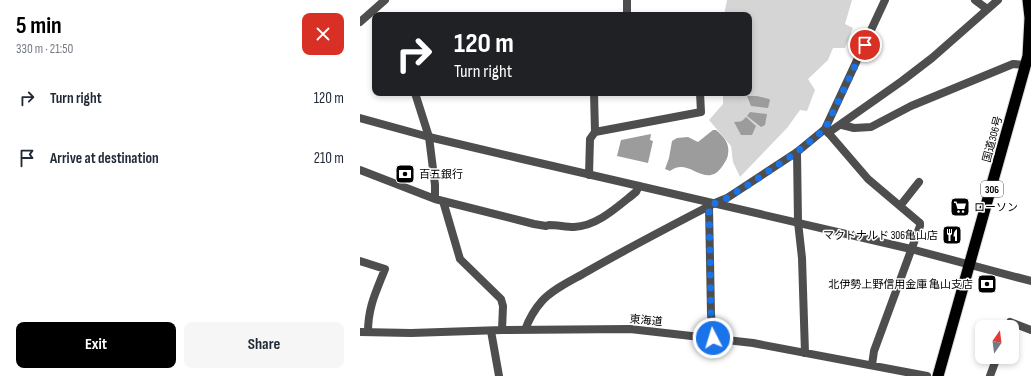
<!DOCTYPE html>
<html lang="en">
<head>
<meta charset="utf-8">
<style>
  body { margin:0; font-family:"Sofia Sans Condensed","Noto Sans JP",sans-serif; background:#f6f6f7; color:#1f2937; height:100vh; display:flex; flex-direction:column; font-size:15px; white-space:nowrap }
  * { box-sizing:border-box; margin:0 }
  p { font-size:13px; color:#747a83 }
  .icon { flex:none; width:22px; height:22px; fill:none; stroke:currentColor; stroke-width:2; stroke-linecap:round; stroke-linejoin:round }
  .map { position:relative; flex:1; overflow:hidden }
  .details { display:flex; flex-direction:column; background:#fff; width:360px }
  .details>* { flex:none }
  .guide { position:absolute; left:12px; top:12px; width:380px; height:84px; border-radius:8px; box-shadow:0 2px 6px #0003; background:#202124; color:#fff; overflow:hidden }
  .needle { width:26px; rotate:14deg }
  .buttons { position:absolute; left:615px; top:320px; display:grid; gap:8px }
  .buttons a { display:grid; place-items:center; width:44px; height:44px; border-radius:8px; background:#fff; box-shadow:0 2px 6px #0003; font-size:20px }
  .pin { position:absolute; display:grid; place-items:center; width:34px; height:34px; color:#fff; margin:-17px; border:2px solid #fff; border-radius:50%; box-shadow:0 1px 4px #0007 }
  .me { position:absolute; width:44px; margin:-22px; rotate:355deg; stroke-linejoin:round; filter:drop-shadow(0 0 3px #0008) }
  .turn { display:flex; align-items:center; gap:14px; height:84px; padding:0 16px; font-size:18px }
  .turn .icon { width:52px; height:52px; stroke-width:2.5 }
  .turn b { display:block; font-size:28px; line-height:34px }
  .round { display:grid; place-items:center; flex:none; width:42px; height:42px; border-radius:8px; background:#f6f6f7 }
  .headline { display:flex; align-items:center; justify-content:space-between; height:68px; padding:0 16px }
  h1 { font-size:24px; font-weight:700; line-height:30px; color:#000 }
  .action { display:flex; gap:8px; margin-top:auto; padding:8px 16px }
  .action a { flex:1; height:46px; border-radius:8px; background:#000; color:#fff; font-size:16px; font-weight:700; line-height:46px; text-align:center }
  .action a+a { background:#f6f6f7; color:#1f2937 }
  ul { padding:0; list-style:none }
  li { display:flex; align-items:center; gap:12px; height:60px; padding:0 16px }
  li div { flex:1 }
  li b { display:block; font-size:15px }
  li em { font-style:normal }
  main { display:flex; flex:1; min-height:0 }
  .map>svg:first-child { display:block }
</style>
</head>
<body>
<main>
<section class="details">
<div class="headline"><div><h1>5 min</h1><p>330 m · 21:50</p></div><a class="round" style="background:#d93025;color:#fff"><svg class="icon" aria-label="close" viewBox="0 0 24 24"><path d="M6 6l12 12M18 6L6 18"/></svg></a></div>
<ul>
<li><svg class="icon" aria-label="right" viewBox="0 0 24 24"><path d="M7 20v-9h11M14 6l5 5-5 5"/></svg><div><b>Turn right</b></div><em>120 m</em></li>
<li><svg class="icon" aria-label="arrive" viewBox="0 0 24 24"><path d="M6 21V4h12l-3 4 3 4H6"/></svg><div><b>Arrive at destination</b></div><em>210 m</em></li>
</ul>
<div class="action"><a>Exit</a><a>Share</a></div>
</section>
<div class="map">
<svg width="671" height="376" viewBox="0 0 671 376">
  <rect width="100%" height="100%" fill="#fff"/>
  <path fill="#d5d5d5" d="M367 0H492L485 24 493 28 485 48H473L468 60 448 79 455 90 447 111 440 110 427 128 380 177 373 162 371 146 349 120 363 104V93H389V15H364Z"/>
  <path fill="#9c9c9c" d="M387 96H397L409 99 410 100 408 108 391 106Z
    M390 112 407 114 405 125 401 127 387 116Z
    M386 117 396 126 392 135H381L374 122C382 121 380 123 386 117Z
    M353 130H356C363 136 370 143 368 154 368 158 364 164 361 168 345 189 328 156 310 171L305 169 309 158 312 141 317 138 328 137 338 142Z
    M291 134 290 140 293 141 288 163 257 156 261 140Z"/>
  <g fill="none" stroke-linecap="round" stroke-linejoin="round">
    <g stroke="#dbdbdb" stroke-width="13">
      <path id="trunk" d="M578 376 668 56 670 18 668 0"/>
    </g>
    <path stroke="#4e4e4e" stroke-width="8" d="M267 0V15
      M615 0 627 9
      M55 93 69 137 75 185V199
      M482 125 494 128 511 127 551 106 653 64 666 65
      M465 129 508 179 560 223V226L514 351 512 365
      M235 132 341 112 340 93
      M468 133 542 81 572 58 638 0
      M437 152 438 222 442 258 445 353
      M0 170 75 199 174 224 186 226 189 225C197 225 206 227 214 227 238 226 258 206 276 192L279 186
      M229 175 230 139 235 132 234 93
      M83 201 100 259 141 299 143 306 142 330
      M349 206 351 314 353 338
      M540 206 559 182
      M0 261 25 269C16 292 8 307 8 332
      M648 327 650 322 671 330
      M165 330C169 319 174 310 182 301 194 288 213 280 228 271 270 247 313 225 355 203L367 198 437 152 465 129 525 0
      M131 331 139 376
      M0 332 51 333 142 330 270 329 393 343 567 376
      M630 376 637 357"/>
    <path stroke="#4e4e4e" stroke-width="8" d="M0 22 25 0
      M0 118 69 137 158 158 551 249 671 281"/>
    <use href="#trunk" stroke="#000" stroke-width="11"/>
  </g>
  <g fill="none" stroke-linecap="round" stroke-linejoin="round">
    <path stroke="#1a73e8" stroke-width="7" stroke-dasharray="0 12.6" d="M353 338 351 314 349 206 367 198 394 181 437 152 465 129 505 45"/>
  </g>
  <defs>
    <g id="bank-square" transform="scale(1)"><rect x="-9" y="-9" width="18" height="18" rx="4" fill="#000" stroke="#fff"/><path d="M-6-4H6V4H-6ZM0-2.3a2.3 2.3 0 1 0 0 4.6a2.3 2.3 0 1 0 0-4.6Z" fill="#fff"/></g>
    <g id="supermarket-square" transform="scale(1)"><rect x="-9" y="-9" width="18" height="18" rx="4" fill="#000" stroke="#fff"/><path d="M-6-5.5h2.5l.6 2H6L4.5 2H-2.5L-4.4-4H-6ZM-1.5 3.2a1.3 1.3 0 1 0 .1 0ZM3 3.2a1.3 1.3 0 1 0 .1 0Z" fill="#fff"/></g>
    <g id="restaurant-square" transform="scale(1)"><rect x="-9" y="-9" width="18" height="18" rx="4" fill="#000" stroke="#fff"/><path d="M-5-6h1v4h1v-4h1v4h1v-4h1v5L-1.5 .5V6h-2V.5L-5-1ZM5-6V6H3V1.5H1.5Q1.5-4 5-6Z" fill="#fff"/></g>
  </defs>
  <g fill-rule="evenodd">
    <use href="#bank-square" x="45" y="174"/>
    <use href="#supermarket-square" x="600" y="207"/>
    <use href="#restaurant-square" x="592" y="235"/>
    <use href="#bank-square" x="627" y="284"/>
  </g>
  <g text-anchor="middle" stroke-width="3" stroke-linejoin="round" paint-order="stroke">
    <rect fill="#fff" stroke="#4c4c4c" stroke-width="1" x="621" y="181" width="22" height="16" rx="3"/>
    <g font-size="10" font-weight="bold" fill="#000">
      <text x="632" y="193">306</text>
    </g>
    <g font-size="11" fill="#000" stroke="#fff">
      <text transform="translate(632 139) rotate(-75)" y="4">国道306号</text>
      <text transform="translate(286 320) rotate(5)" y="4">東海道</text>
    </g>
    <g font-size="11" fill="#000" stroke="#fff" text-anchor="start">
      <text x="59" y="178">百五銀行</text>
      <text x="614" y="211">ローソン</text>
      <text x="578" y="239" text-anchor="end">マクドナルド 306亀山店</text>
      <text x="613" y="288" text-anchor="end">北伊勢上野信用金庫 亀山支店</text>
    </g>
  </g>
</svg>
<div class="buttons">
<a><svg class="needle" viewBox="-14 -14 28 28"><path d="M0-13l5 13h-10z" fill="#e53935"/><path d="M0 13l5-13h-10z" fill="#747a83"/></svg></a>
</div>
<div class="pin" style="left:505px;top:45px;background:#d93025"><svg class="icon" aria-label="arrive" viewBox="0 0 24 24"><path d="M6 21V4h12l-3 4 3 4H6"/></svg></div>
<svg class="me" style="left:353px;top:338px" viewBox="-20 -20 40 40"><circle r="17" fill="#1a73e8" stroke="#fff" stroke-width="3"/><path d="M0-11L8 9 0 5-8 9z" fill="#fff"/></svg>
<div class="guide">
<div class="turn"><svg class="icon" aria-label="right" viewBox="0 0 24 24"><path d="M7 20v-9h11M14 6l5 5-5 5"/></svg><div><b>120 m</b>Turn right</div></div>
</div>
</div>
</main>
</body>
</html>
